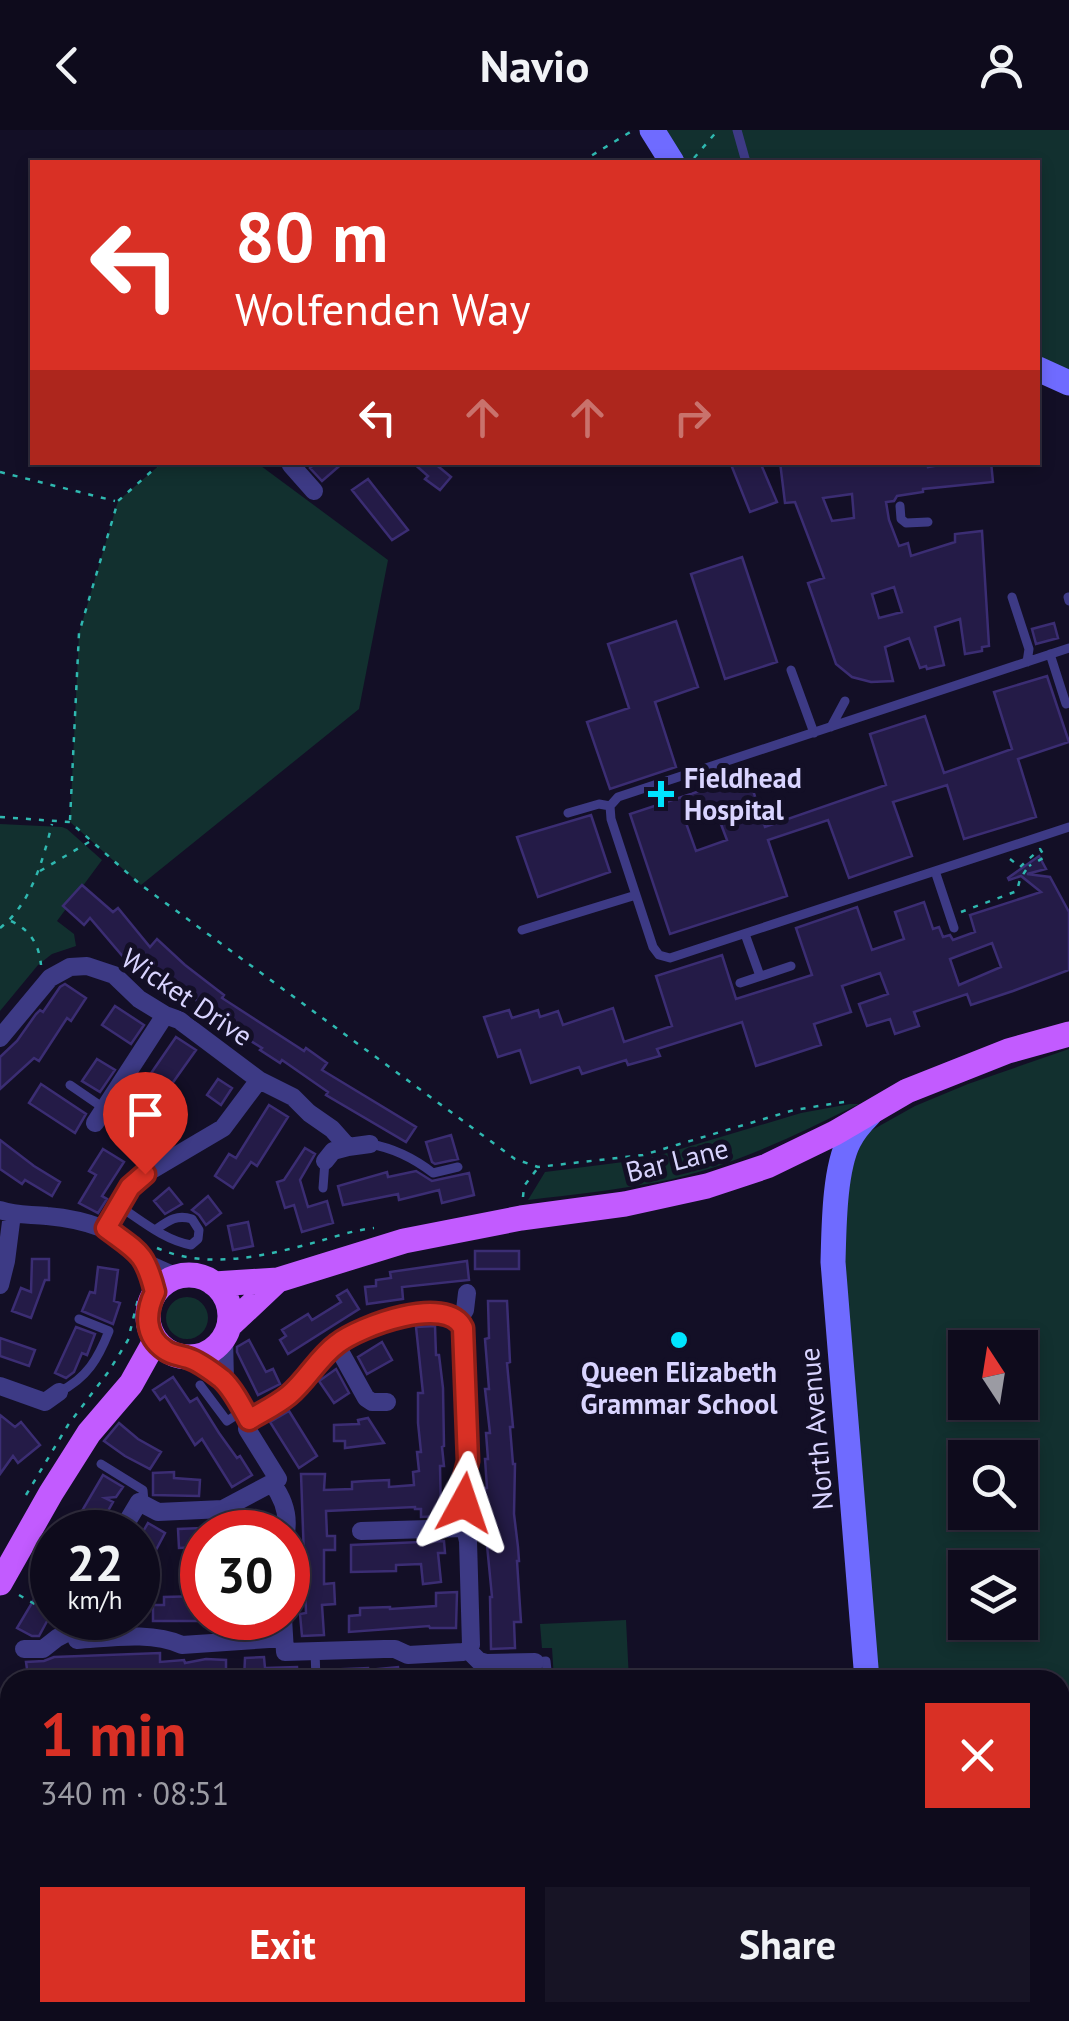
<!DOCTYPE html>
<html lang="en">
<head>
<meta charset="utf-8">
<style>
  body { margin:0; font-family:"PT Sans",sans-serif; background:#171425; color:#f1f3f6; height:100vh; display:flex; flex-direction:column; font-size:38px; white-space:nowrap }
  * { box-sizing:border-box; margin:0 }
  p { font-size:32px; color:#9b9ba3 }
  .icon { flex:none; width:55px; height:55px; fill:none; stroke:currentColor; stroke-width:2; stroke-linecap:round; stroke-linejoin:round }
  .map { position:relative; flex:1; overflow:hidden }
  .drawer { position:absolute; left:0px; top:1540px; width:1070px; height:352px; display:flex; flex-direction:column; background:#0e0b1c; border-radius:30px 30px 0 0; box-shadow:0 5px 15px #0003,0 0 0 2px #2e2b3b }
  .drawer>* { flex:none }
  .banner { position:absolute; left:30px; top:30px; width:1010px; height:305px; border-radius:0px; box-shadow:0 5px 15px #0003,0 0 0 2px #2e2b3b; background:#d93025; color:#fff; overflow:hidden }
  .needle { width:65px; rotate:348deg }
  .tools { position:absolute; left:948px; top:1200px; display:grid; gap:20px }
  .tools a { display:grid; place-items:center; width:90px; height:90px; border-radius:0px; background:#0e0b1c; box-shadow:0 5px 15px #0003,0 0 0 2px #2e2b3b; font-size:50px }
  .speed { position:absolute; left:30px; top:1380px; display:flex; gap:20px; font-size:50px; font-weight:700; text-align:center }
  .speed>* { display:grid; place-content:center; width:130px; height:130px; border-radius:50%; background:#0e0b1c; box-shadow:0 5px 15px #0003,0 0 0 2px #2e2b3b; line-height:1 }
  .speed small { font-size:25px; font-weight:400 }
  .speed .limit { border:15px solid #d22; background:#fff; color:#111 }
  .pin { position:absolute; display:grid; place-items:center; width:85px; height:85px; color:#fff; margin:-102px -42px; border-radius:50% 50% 50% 0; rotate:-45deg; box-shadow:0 0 10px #0007 }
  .pin .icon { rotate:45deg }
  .me { position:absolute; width:110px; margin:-55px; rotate:5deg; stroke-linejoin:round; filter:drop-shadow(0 0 8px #0008) }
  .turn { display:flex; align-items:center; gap:35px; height:210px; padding:0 40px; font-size:45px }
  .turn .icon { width:130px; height:130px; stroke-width:2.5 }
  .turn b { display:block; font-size:70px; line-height:85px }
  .lanes { display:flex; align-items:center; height:95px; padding:0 40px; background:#0003; justify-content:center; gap:50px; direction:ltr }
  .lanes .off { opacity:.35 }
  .round { display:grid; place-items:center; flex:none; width:105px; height:105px; border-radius:0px; background:#171425 }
  .summary { display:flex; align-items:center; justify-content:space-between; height:170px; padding:0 40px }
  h1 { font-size:60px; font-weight:800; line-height:75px; color:#d93025 }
  .action { display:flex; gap:20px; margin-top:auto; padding:20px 40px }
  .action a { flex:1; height:115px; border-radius:0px; background:#d93025; color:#fff; font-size:40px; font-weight:800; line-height:115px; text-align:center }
  .action a+a { background:#171425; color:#f1f3f6 }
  header { display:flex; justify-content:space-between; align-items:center; height:130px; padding:0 40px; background:#0e0b1c; font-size:45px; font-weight:800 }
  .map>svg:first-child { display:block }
</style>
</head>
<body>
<header><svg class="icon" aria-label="back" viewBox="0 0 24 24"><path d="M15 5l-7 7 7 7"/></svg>Navio<svg class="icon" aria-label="person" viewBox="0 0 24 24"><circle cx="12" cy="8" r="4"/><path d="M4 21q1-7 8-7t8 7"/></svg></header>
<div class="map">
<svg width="1069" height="1891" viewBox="0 0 1069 1891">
  <rect width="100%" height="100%" fill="#130f26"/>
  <path fill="#12302f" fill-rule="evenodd" d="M652 0H1069V253L1038 239V32H672Z
    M162 333H257L388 430 359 579 141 755 70 692 79 503 118 371Z
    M0 694 62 697 67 699 102 730 57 791 74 804 76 816 52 824 38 835 0 881Z
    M1069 919V1852L1060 1851V1550H876L840 1110 843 1059 865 1004 915 976 968 954ZM965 1218H1020V1272H965ZM965 1328H1020V1382H965ZM965 1438H1020V1492H965Z
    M850 974H859C794 1006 729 1038 658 1052 615 1060 571 1065 528 1070L545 1042 647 1029 801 983Z
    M166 1188a21 21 0 1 1 42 0a21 21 0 1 1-42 0Z
    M626 1490 629 1550H554L552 1518H542L540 1494Z
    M1060 1853 1069 1854V1891H793L796 1882H1060Z
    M513 1883H616L613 1891H538Z"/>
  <path fill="#241b47" stroke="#3b2d73" stroke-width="2.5" fill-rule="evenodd" d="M316 332H344L322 351 310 338Z
    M412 332H433L451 347 440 360 425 349 428 346Z
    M730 332H760L777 372 750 382Z
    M780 332H927L928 337 957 332H991L993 352 923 359V362L897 366 894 371 886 372 889 390 899 416 908 413 911 426 955 412V404L982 401 989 516 982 517V521L965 524 960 489 935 497 944 535 927 539 926 536 920 538 909 508 885 517 893 551 871 552 852 547 836 534 808 453 824 448 795 372 785 373ZM852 364 854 388 832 391 823 368ZM894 457 902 482 879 488 872 464Z
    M368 349 408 400 392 410 352 360Z
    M742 427 777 532 725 549 691 444Z
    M676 491 698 557 655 572 676 637 610 659 587 592 629 578 608 514Z
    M1054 493 1058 508 1036 514 1032 499Z
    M1047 546 1069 612 1018 629 1036 687 964 709 947 655 893 672 912 726 849 748 828 690 768 710 787 766 670 804 630 684 748 645 765 697 886 655 870 604 925 586 944 643 1012 619 994 562ZM716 681 727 710 696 721 686 693Z
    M591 685 610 742 538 767 517 707Z
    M1039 726 1046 739 1027 744 1050 747 1069 782V840L1013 861 971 875 967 864 914 882 919 896 895 904 890 889 867 896 859 874 888 864 880 843 842 856 851 882 814 894 821 915 756 936 742 892 657 919 660 926 628 935 626 930 582 944 579 937 531 953 520 920 498 927 484 887 509 880 512 888 538 880 540 887 558 881 563 895 613 878 624 912 672 896 656 846 722 825 736 869 812 845 796 798 857 777 872 820 904 809 895 782 924 772 933 799 939 797 943 807 950 805 953 810 975 802 970 785 1041 762 1021 746 1009 750 1008 748ZM992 813 1001 837 959 855 950 829Z
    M82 755 113 782 118 778 150 817 157 809 185 835 224 865 222 868 304 921 306 918 327 933 322 940 416 997 406 1012 326 965 328 962 282 930 280 933 260 920 262 918 238 903 239 901 186 863 182 867 134 822 125 829 90 788 84 795 63 776Z
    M65 854 86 868 71 891 67 888 39 931 34 928 0 959V927L17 911 36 884 40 880 43 882 60 857Z
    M115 876 144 895 131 914 102 895Z
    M176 907 196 920 164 965 145 952Z
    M97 929 115 940 100 962 82 951Z
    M218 949 232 958 221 975 207 965Z
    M41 954 86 984 75 1003 29 973Z
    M125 972 147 987 144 991 165 1004 161 1009 164 1013 159 1021 156 1023 140 1013 141 1010 113 991Z
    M269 975 288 987 257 1036 251 1032 233 1058 215 1046 229 1024 236 1028Z
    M451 1005 458 1029 435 1034 432 1032 426 1012Z
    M0 1010 34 1036 60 1052 52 1066 25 1050 22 1054 0 1039Z
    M305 1018 315 1024 300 1050 308 1077 327 1071 333 1093 302 1102 294 1075 285 1078 277 1052 284 1050Z
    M103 1019 124 1032 102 1066 107 1069 98 1083 79 1073 96 1045 89 1041Z
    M416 1041 432 1051 469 1043 474 1065 442 1073 439 1060 399 1070 398 1064 343 1075 338 1056 387 1042 388 1047Z
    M169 1058 182 1074 165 1084 154 1071Z
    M208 1066 221 1083 206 1095 199 1085 192 1080Z
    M248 1092 253 1116 233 1120 228 1096Z
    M475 1121H519V1139H475Z
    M32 1129H49V1150H45L31 1188 12 1181 21 1158 31 1162Z
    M467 1131 469 1150 402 1157 403 1169 367 1174 365 1157 376 1156V1150L391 1148 390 1142Z
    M98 1137 118 1140 114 1171 120 1173 113 1194 82 1181 90 1162 95 1163Z
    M347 1160 359 1179 288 1224 280 1210 286 1206 282 1200 308 1184 312 1190 341 1172 337 1166Z
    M488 1171H507L510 1232 507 1233 513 1297H510L513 1334H515L514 1384 518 1417 519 1431H517L521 1492H514L515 1518 491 1519 490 1467H492L484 1384 485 1358H487L485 1329H488L486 1303H490L485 1259H489L485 1209 489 1208Z
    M435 1196 436 1225H439L443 1258 444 1316 442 1317 444 1336H440L441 1386 421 1387V1379H415V1377L326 1381 327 1406H335V1420H324V1454L334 1453 335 1474 322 1475 324 1505 302 1506 300 1484 306 1483 301 1344H325L324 1360 352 1359V1352L366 1351 389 1350V1357L414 1355 413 1342 419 1341 417 1322H421L418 1293V1263H423L416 1197Z
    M76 1197 95 1204 87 1225 82 1223 74 1242 66 1248 55 1243Z
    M0 1208 35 1220 29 1236 0 1226Z
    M249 1210 266 1242 273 1239 280 1254 258 1265 237 1222V1217Z
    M382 1212 392 1230 367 1244 358 1227Z
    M336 1239 349 1263 334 1273 319 1251Z
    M173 1247 190 1272 197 1268 219 1303 237 1328 240 1326 252 1345 232 1357 202 1309 195 1315 165 1266 160 1270 153 1260Z
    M289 1281 317 1326 299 1338 270 1292Z
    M0 1285 15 1297 21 1292 40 1315 18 1333 13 1326 0 1344Z
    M368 1288 384 1313 345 1318V1311H334V1295L359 1294 358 1290Z
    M119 1293 138 1309 161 1322 150 1339 125 1326 104 1311Z
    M174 1342V1348L200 1350 199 1366 153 1365V1343Z
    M103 1345 123 1357 116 1367 105 1368 113 1372 96 1402H73L79 1393 76 1391Z
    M270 1386 271 1402H222L221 1392Z
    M148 1393 165 1403 138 1454V1410Z
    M202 1398V1417L179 1418 178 1399Z
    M444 1411 445 1423H438L441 1452 423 1454 421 1434 396 1435V1441L351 1442V1415Z
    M45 1451 52 1456V1482L39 1506H32L17 1498Z
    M457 1462 456 1498H430L429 1496 349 1502V1486L360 1485V1478L390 1477V1479L436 1476V1463Z
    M202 1466V1491H153V1475H164V1467Z
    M160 1523V1532L184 1530 185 1533 206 1529 226 1530V1550H39V1545L28 1546 26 1532 44 1531 54 1527Z
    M264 1527 265 1538 297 1537 298 1550H244L245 1528Z
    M398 1537 399 1550H324V1540L368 1538V1540Z"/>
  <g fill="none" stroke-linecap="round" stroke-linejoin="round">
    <path stroke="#2fb8b0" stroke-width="2.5" stroke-dasharray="5 8" stroke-linecap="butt" d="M694 28 718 0
      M581 32 632 1
      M0 342 115 371
      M0 687 70 692 141 755 515 1029 538 1037 643 1025 794 980 850 971
      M70 690 79 503 118 371 162 332
      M1010 729 1020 737 1040 719 1045 727 1029 736
      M40 741 89 712
      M961 782 1017 761 1020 749 1028 737 1031 739
      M11 791C30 800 39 814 41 835
      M0 798C31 774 43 730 52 694
      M523 1067 524 1056 537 1039
      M157 1118C209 1141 268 1125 320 1111 337 1106 355 1100 374 1098
      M26 1365 68 1295 109 1241 128 1210 139 1165
      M19 1465 52 1484
      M1060 1574 1069 1572"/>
    <path stroke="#3d3a85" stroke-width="9" d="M737 0 746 32
      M900 376 901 389 906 393 928 392
      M1012 467 1029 519 1027 532
      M1068 467 1069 471
      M1069 518 618 667 610 676 611 689 653 817 659 825 670 828 1069 697
      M1050 524 1066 574 1069 573
      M791 540 814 603
      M831 597 845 571
      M568 683 599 674 610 676
      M935 741 954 798
      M522 800 636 765
      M745 804 760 846
      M740 853 791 836
      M70 955 105 979
      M370 1014C393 1018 415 1029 433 1043L458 1037
      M323 1058 325 1031
      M119 1076C142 1091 164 1110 191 1115L198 1109 199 1100 192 1089C176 1084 168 1091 155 1100
      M200 1255 227 1291 244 1280
      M59 1262C87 1248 98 1229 109 1201L79 1189
      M101 1334 143 1360 144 1372
      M315 1521 316 1550
      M535 1532 546 1531 548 1550"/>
    <path stroke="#3d3a85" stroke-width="18" d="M293 332 291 335 314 361
      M0 908 50 848 70 837 87 836 114 845 139 869 165 885 179 890 259 950 293 967 309 983 332 999 348 1017 333 1021 325 1031
      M95 993 165 885
      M348 1017 370 1014
      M0 1080C16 1086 31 1084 47 1086 81 1089 127 1100 146 1132 151 1140 153 1152 155 1162
      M106 1098 129 1057 145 1044 223 998 259 950
      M148 1134 177 1147
      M0 1155 6 1131 12 1084
      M459 1189 465 1180 467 1163
      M224 1208 225 1251
      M336 1214 366 1268 372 1272H387
      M188 1228 225 1251 249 1289 247 1299 278 1349 272 1353C283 1368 289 1384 286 1402
      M0 1256 45 1272 59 1262
      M249 1289C262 1282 277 1275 289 1265 307 1250 318 1228 337 1214 361 1196 447 1164 463 1198L468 1331C462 1356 461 1386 468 1411L471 1515 468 1520 463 1522 408 1525 395 1519H384L285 1522 283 1488
      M361 1401 464 1398
      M121 1402 139 1372 158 1382 223 1379 272 1353
      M82 1488 78 1497 77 1510C110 1508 151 1501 182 1515L284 1508
      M24 1519H43L57 1508 78 1497
      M468 1520 479 1531 486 1533 535 1532
      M423 1882 427 1891"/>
    <path stroke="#6f6bff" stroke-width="25" d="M652 0 672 32
      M1038 239 1069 253
      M867 1550 833 1132C834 1099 834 1040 849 1011 854 1001 861 993 869 985
      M792 1891 795 1882"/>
    <path stroke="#c25bff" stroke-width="25" d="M148 1186a41 41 0 1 1 82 0a41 41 0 1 1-82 0Z
      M214 1154 278 1150 404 1111 521 1088 625 1074 707 1056 767 1036 835 1003 907 961 1008 921 1069 904
      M229 1196 278 1150
      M0 1453 51 1363 89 1303 131 1254 155 1211"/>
  </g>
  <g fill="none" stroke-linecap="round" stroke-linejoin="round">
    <g stroke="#8d1f18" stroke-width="25">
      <path id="route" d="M145 1044 130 1057 106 1098C138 1122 145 1122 155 1162 145 1182 144 1206 165 1220 172 1225 179 1225 188 1228 198 1231 213 1242 222 1249 233 1259 242 1277 249 1290 262 1282 277 1275 289 1265 307 1250 318 1228 337 1214 360 1196 447 1164 463 1198L468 1331 464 1348V1373"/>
    </g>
    <use href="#route" stroke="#d93025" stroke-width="18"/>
  </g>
  <g fill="#00e5ff" stroke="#130f26" stroke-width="4">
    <path d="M656 649h10v10h10v10h-10v10h-10v-10h-10v-10h10z"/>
    <circle cx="679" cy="1210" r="10"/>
  </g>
  <g text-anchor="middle" stroke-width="10" stroke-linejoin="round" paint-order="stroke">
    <g font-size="28" font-weight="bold" fill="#d9d4ff" stroke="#130f26" text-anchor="start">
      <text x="684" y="658">Fieldhead<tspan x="684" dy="32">Hospital</tspan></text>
      <text x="679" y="1252" text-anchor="middle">Queen Elizabeth<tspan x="679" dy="32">Grammar School</tspan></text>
    </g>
    <g font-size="28" fill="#d9d4ff" stroke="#130f26">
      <text transform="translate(187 867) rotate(34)" y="10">Wicket Drive</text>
      <text transform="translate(677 1030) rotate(-14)" y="10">Bar Lane</text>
      <text transform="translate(816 1299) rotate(-95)" y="10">North Avenue</text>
    </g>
  </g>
</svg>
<div class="tools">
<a><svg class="needle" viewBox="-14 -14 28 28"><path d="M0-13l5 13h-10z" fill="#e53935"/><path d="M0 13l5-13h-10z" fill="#9b9ba3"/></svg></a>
<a><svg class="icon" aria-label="search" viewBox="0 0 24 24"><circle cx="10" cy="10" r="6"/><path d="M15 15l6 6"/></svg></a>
<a><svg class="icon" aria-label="layers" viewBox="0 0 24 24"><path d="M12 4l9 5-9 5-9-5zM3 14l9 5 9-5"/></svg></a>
</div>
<div class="speed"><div>22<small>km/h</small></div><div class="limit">30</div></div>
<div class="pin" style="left:145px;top:1044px;background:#d93025"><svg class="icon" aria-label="arrive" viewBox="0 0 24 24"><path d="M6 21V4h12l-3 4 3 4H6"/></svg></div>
<svg class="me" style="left:464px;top:1373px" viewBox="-20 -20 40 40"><path d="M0-17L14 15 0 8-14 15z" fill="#d93025" stroke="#fff" stroke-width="4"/></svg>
<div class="banner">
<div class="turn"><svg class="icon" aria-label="left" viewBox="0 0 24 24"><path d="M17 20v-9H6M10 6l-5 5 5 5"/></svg><div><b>80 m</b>Wolfenden Way</div></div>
<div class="lanes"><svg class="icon" aria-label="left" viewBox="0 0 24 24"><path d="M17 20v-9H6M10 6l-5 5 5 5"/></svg><svg class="icon off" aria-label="ahead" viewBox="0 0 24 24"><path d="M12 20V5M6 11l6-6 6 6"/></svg><svg class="icon off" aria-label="ahead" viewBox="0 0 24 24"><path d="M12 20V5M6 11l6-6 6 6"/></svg><svg class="icon off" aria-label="right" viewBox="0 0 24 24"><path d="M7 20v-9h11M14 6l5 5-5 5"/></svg></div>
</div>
<section class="drawer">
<div class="summary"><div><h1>1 min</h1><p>340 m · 08:51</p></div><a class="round" style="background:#d93025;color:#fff"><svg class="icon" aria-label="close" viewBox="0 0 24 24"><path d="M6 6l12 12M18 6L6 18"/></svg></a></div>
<div class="action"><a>Exit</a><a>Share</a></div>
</section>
</div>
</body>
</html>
